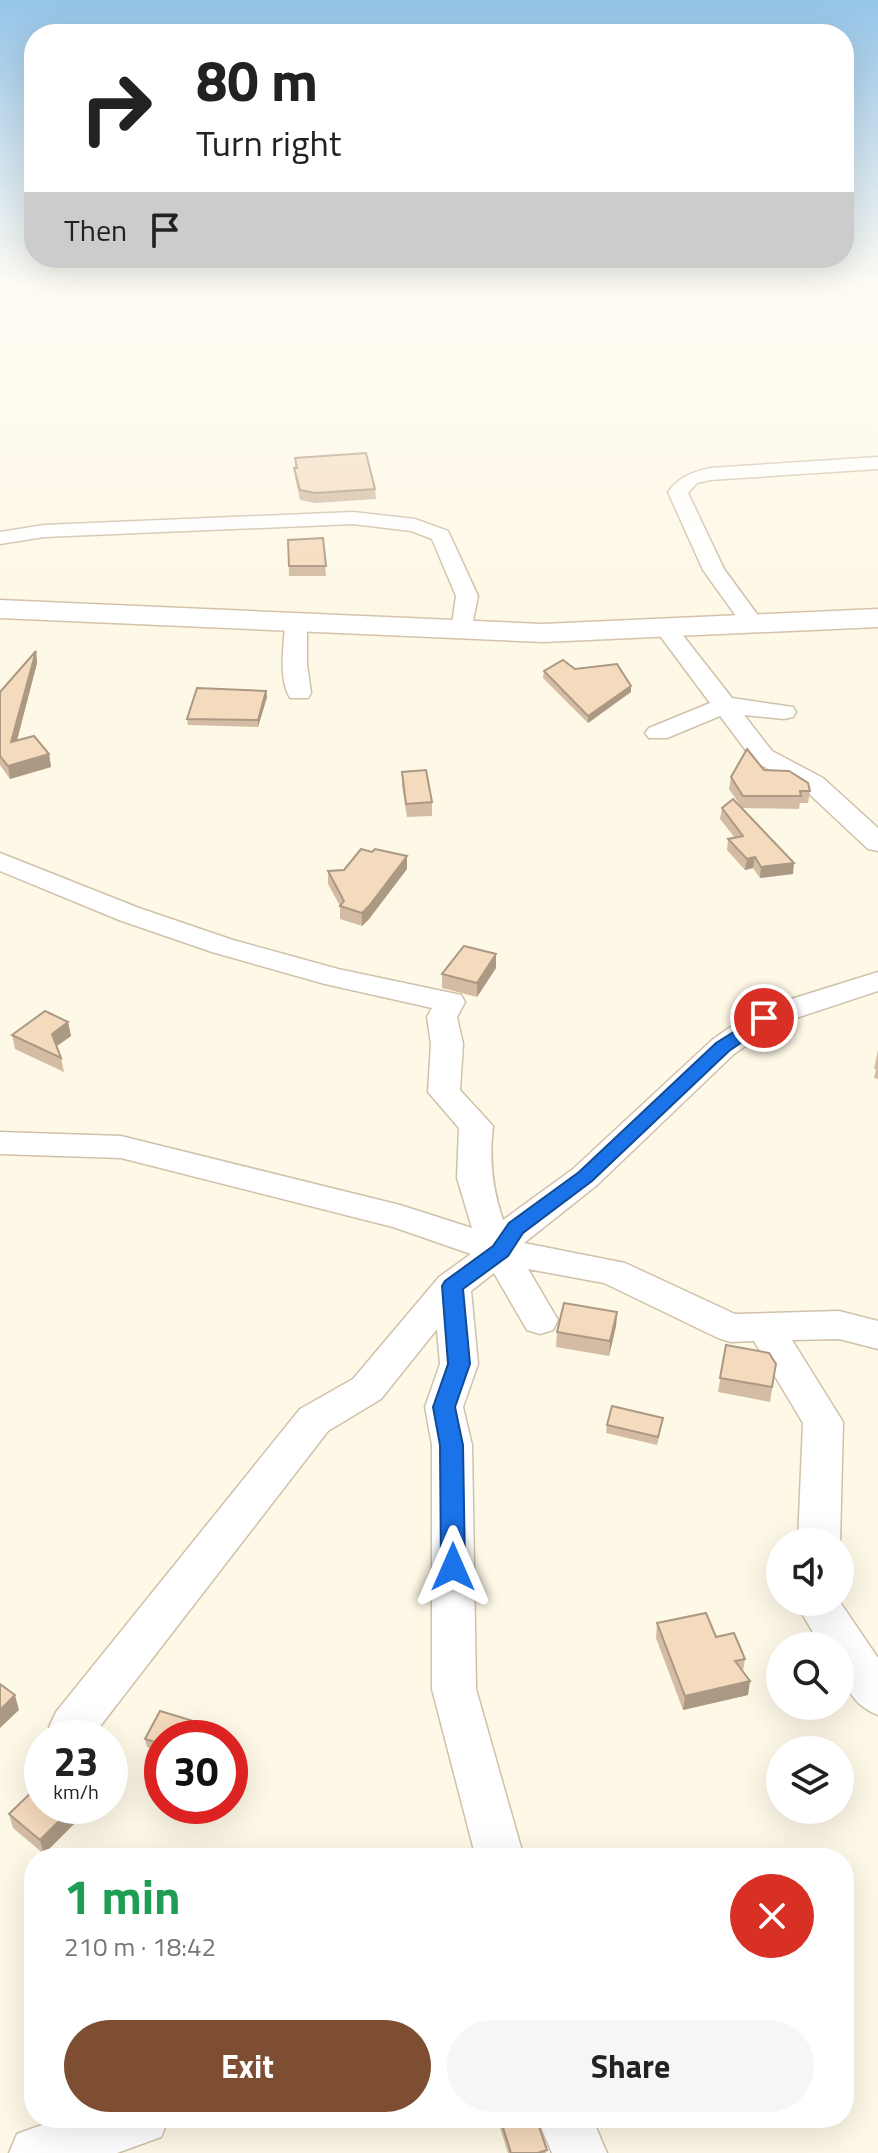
<!DOCTYPE html>
<html lang="en">
<head>
<meta charset="utf-8">
<style>
  body { margin:0; font-family:"Titillium Web",sans-serif; background:#f6f6f6; color:#222; height:100vh; display:flex; flex-direction:column; font-size:30px; white-space:nowrap }
  * { box-sizing:border-box; margin:0 }
  p { font-size:26px; color:#767676 }
  .icon { flex:none; width:44px; height:44px; fill:none; stroke:currentColor; stroke-width:2; stroke-linecap:round; stroke-linejoin:round }
  .map { position:relative; flex:1; overflow:hidden }
  .side { position:absolute; left:24px; top:1848px; width:830px; height:280px; display:flex; flex-direction:column; background:#fff; border-radius:32px; box-shadow:0 8px 32px #0002 }
  .side>* { flex:none }
  .banner { position:absolute; left:24px; top:24px; width:830px; height:244px; border-radius:32px; box-shadow:0 8px 32px #0002; background:#fff; color:#222; overflow:hidden }
  .tools { position:absolute; left:766px; top:1528px; display:grid; gap:16px }
  .tools a { display:grid; place-items:center; width:88px; height:88px; border-radius:50%; background:#fff; box-shadow:0 8px 32px #0002; font-size:40px }
  .speed { position:absolute; left:24px; top:1720px; display:flex; gap:16px; font-size:40px; font-weight:700; text-align:center }
  .speed>* { display:grid; place-content:center; width:104px; height:104px; border-radius:50%; background:#fff; box-shadow:0 8px 32px #0002; line-height:1 }
  .speed small { font-size:20px; font-weight:400 }
  .speed .limit { border:12px solid #d22; background:#fff; color:#111 }
  .pin { position:absolute; display:grid; place-items:center; width:68px; height:68px; color:#fff; margin:-34px; border:4px solid #fff; border-radius:50%; box-shadow:0 2px 8px #0007 }
  .me { position:absolute; width:88px; margin:-44px; rotate:0deg; stroke-linejoin:round; filter:drop-shadow(0 0 6px #0008) }
  .turn { display:flex; align-items:center; gap:28px; height:168px; padding:0 40px; font-size:36px }
  .turn .icon { width:104px; height:104px; stroke-width:2.5 }
  .turn b { display:block; font-size:56px; line-height:68px }
  .then { display:flex; align-items:center; height:76px; padding:0 40px; background:#0003; gap:16px; font-size:30px }
  .round { display:grid; place-items:center; flex:none; width:84px; height:84px; border-radius:42px; background:#f6f6f6 }
  .summary { display:flex; align-items:center; justify-content:space-between; height:136px; padding:0 40px }
  h1 { font-size:48px; font-weight:700; line-height:60px; color:#1e9e55 }
  .action { display:flex; gap:16px; margin-top:auto; padding:16px 40px }
  .action a { flex:1; height:92px; border-radius:48px; background:#7e4e32; color:#fff; font-size:32px; font-weight:700; line-height:92px; text-align:center }
  .action a+a { background:#f6f6f6; color:#222 }
  .map>svg:first-child { display:block }
</style>
</head>
<body>
<div class="map">
<svg width="878" height="2153" viewBox="0 0 878 2153">
  <rect width="100%" height="100%" fill="#fef8e7"/>
  <g fill="none" stroke-linecap="round" stroke-linejoin="round">
    <g stroke="#d0c1ab" stroke-width="3">
      <path id="street" d="M878 457V469L710 480 697 483 688 493 724 569 765 625 762 630H746L703 570 668 492C680 476 691 473 710 468Z
        M353 512 415 519 448 531 478 596 470 636H454L451 631 456 596 432 539 411 531 353 524 44 537 0 544V532L44 525Z
        M296 616 304 618 307 623V664L311 693 308 698H290C278 678 284 646 285 623L288 618Z
        M666 622 674 624 732 698 793 707 796 712 793 717 784 719 744 715 772 751 823 778 878 828V851L868 849 805 790 754 761 720 716 667 738H649L645 733 649 728 710 703 655 629 658 624Z
        M0 853 139 908 233 940 338 969 461 995 465 1002 457 1017 463 1044 460 1090 493 1126C489 1159 492 1188 503 1220L573 1169 712 1040 753 1011 878 972V991L775 1025 734 1054 597 1185 524 1243 625 1263 735 1314 839 1311 878 1321V1349L839 1339 792 1340 843 1422 840 1542H798L803 1423 754 1341 731 1342 718 1338 604 1283 528 1269 558 1320 553 1330 540 1334 527 1330 494 1273 471 1291 478 1364 463 1407 472 1445 476 1689 524 1858H476L432 1689V1445L425 1407 440 1364 437 1329 381 1399 328 1431 91 1738H54L49 1727 56 1712 300 1409 353 1379 439 1277 471 1254 393 1227 121 1158 0 1154V1132L121 1136 400 1205 472 1228 457 1178 459 1128 428 1092 431 1044 427 1017 432 1008 325 984 212 952 119 920 0 871Z
        M795 1602H840L878 1658V1715C847 1703 840 1676 840 1646H821Z
        M61 2118H169L161 2137 117 2153H9L17 2134Z
        M537 2118H592L607 2153H552Z"/>
    </g>
    <g stroke="#d4c3a9" stroke-width="3">
      <path id="secondary" d="M0 600 543 624 878 609V627L543 642 0 618Z"/>
    </g>
    <use href="#street" fill="#fff" fill-rule="evenodd"/>
    <use href="#secondary" fill="#fff" fill-rule="evenodd"/>
  </g>
  <path fill="#d3bca3" d="M295 458 375 489 376 499 315 503 300 500 295 478Z
    M323 538 326 576H289L288 540Z
    M36 651 37 663 17 741 49 754 51 767 10 779 0 765V692Z
    M575 669 631 692 588 723 543 678 544 671Z
    M266 691 267 697 258 727 188 725 187 719Z
    M764 770 810 791 808 803H800L799 809 742 808 729 789 731 777Z
    M402 772 432 802V816L407 817 402 785Z
    M722 808 793 874 760 878 753 868 745 870 727 850 728 839 735 838 720 819Z
    M372 852 407 856V869L369 919 362 926 340 919V906L328 884V871L344 870Z
    M496 954V968L477 997 442 988V974Z
    M68 1022 71 1036 57 1046 61 1058 64 1072 15 1049 12 1035Z
    M878 1050V1079L874 1078 876 1069H874Z
    M617 1312 616 1326 609 1356 556 1347 557 1332Z
    M726 1345 776 1364 770 1402 718 1392Z
    M607 1425H662L657 1445 606 1433Z
    M657 1623 716 1637 745 1659 743 1671 748 1695 683 1710 656 1638Z
    M197 1722 198 1729 194 1738H162V1751L147 1747 145 1739Z
    M9 1814 82 1816 44 1854 13 1828Z
    M497 2118H536L546 2153H508Z"/>
  <path fill="#ac9984" d="M36 651 37 663 13 755 11 742Z
    M631 686V692L588 723V716Z
    M266 691 267 697 258 727V720Z
    M49 754 51 767 10 779 8 766Z
    M407 856V869L369 919 362 926V913Z
    M755 857 753 868 745 870 747 859Z
    M794 863 793 874 760 878 761 867Z
    M496 954V968L477 997V983Z
    M68 1022 71 1036 54 1048 52 1034Z
    M617 1312 616 1326 609 1356 610 1341Z
    M750 1681 748 1695 683 1710 685 1696Z
    M15 1695 19 1710 0 1728V1710Z
    M197 1722 198 1729 194 1738H189Z
    M74 1806H80L82 1816 44 1854 40 1840Z"/>
  <path fill="#f5dbbd" stroke="#ac9984" stroke-width="2" d="M366 453 375 489 315 493 300 490 294 468H297L295 458Z
    M323 538 326 566H289L288 540Z
    M36 651 11 742 34 736 49 754 8 766 0 756V692Z
    M563 660 575 669 617 664 631 686 588 716 544 671Z
    M197 688 266 691 258 720 187 719Z
    M747 749 764 770 789 771 808 783 810 791H800L801 796H743L731 777Z
    M426 770 432 802 406 804 402 772Z
    M733 799 794 863 761 867 755 857 747 859 728 839 743 836 722 808Z
    M361 849 372 852 375 849 407 856 369 906 362 913 340 906 344 901 328 871 344 870Z
    M464 946 496 954 477 983 442 974Z
    M45 1011 68 1022 52 1034 61 1058 12 1035Z
    M564 1303 617 1312 610 1341 557 1332Z
    M726 1345 769 1353 776 1364 772 1387 720 1378Z
    M612 1406 663 1418 658 1437 607 1425Z
    M706 1613 716 1637 734 1633 745 1659 735 1661 750 1681 685 1696 657 1623Z
    M0 1684 15 1695 0 1710Z
    M160 1711 197 1722 189 1738H162V1744L145 1739Z
    M42 1782V1806H74L40 1840 9 1814Z
    M500 2118H536L547 2150 538 2153H511Z"/>
  <linearGradient id="sky" x2="0" y2="1"><stop stop-color="#95c4e8"/><stop offset="0.49" stop-color="#fffcf4"/><stop offset="1" stop-color="#fffcf4" stop-opacity="0"/></linearGradient>
  <rect width="878" height="588" fill="url(#sky)"/>
  <path fill="#1a73e8" stroke="#114b97" stroke-width="2" d="M764 1013 773 1018 771 1022 729 1051 592 1181 523 1233 508 1256 463 1289 470 1364 455 1407 463 1445 465 1567 461 1574 453 1577 444 1574 441 1567 440 1445 433 1407 448 1364 442 1286 445 1281 493 1246 509 1223 579 1172 716 1043Z"/>
</svg>
<div class="tools">
<a><svg class="icon" aria-label="sound" viewBox="0 0 24 24"><path d="M4 9h4l5-4v14l-5-4H4zM17 9q2 3 0 6"/></svg></a>
<a><svg class="icon" aria-label="search" viewBox="0 0 24 24"><circle cx="10" cy="10" r="6"/><path d="M15 15l6 6"/></svg></a>
<a><svg class="icon" aria-label="layers" viewBox="0 0 24 24"><path d="M12 4l9 5-9 5-9-5zM3 14l9 5 9-5"/></svg></a>
</div>
<div class="speed"><div>23<small>km/h</small></div><div class="limit">30</div></div>
<div class="pin" style="left:764px;top:1018px;background:#d93025"><svg class="icon" aria-label="arrive" viewBox="0 0 24 24"><path d="M6 21V4h12l-3 4 3 4H6"/></svg></div>
<svg class="me" style="left:453px;top:1567px" viewBox="-20 -20 40 40"><path d="M0-17L14 15 0 8-14 15z" fill="#1a73e8" stroke="#fff" stroke-width="4"/></svg>
<div class="banner">
<div class="turn"><svg class="icon" aria-label="right" viewBox="0 0 24 24"><path d="M7 20v-9h11M14 6l5 5-5 5"/></svg><div><b>80 m</b>Turn right</div></div>
<div class="then">Then<svg class="icon" aria-label="arrive" viewBox="0 0 24 24"><path d="M6 21V4h12l-3 4 3 4H6"/></svg></div>
</div>
<section class="side">
<div class="summary"><div><h1>1 min</h1><p>210 m · 18:42</p></div><a class="round" style="background:#d93025;color:#fff"><svg class="icon" aria-label="close" viewBox="0 0 24 24"><path d="M6 6l12 12M18 6L6 18"/></svg></a></div>
<div class="action"><a>Exit</a><a>Share</a></div>
</section>
</div>
</body>
</html>
